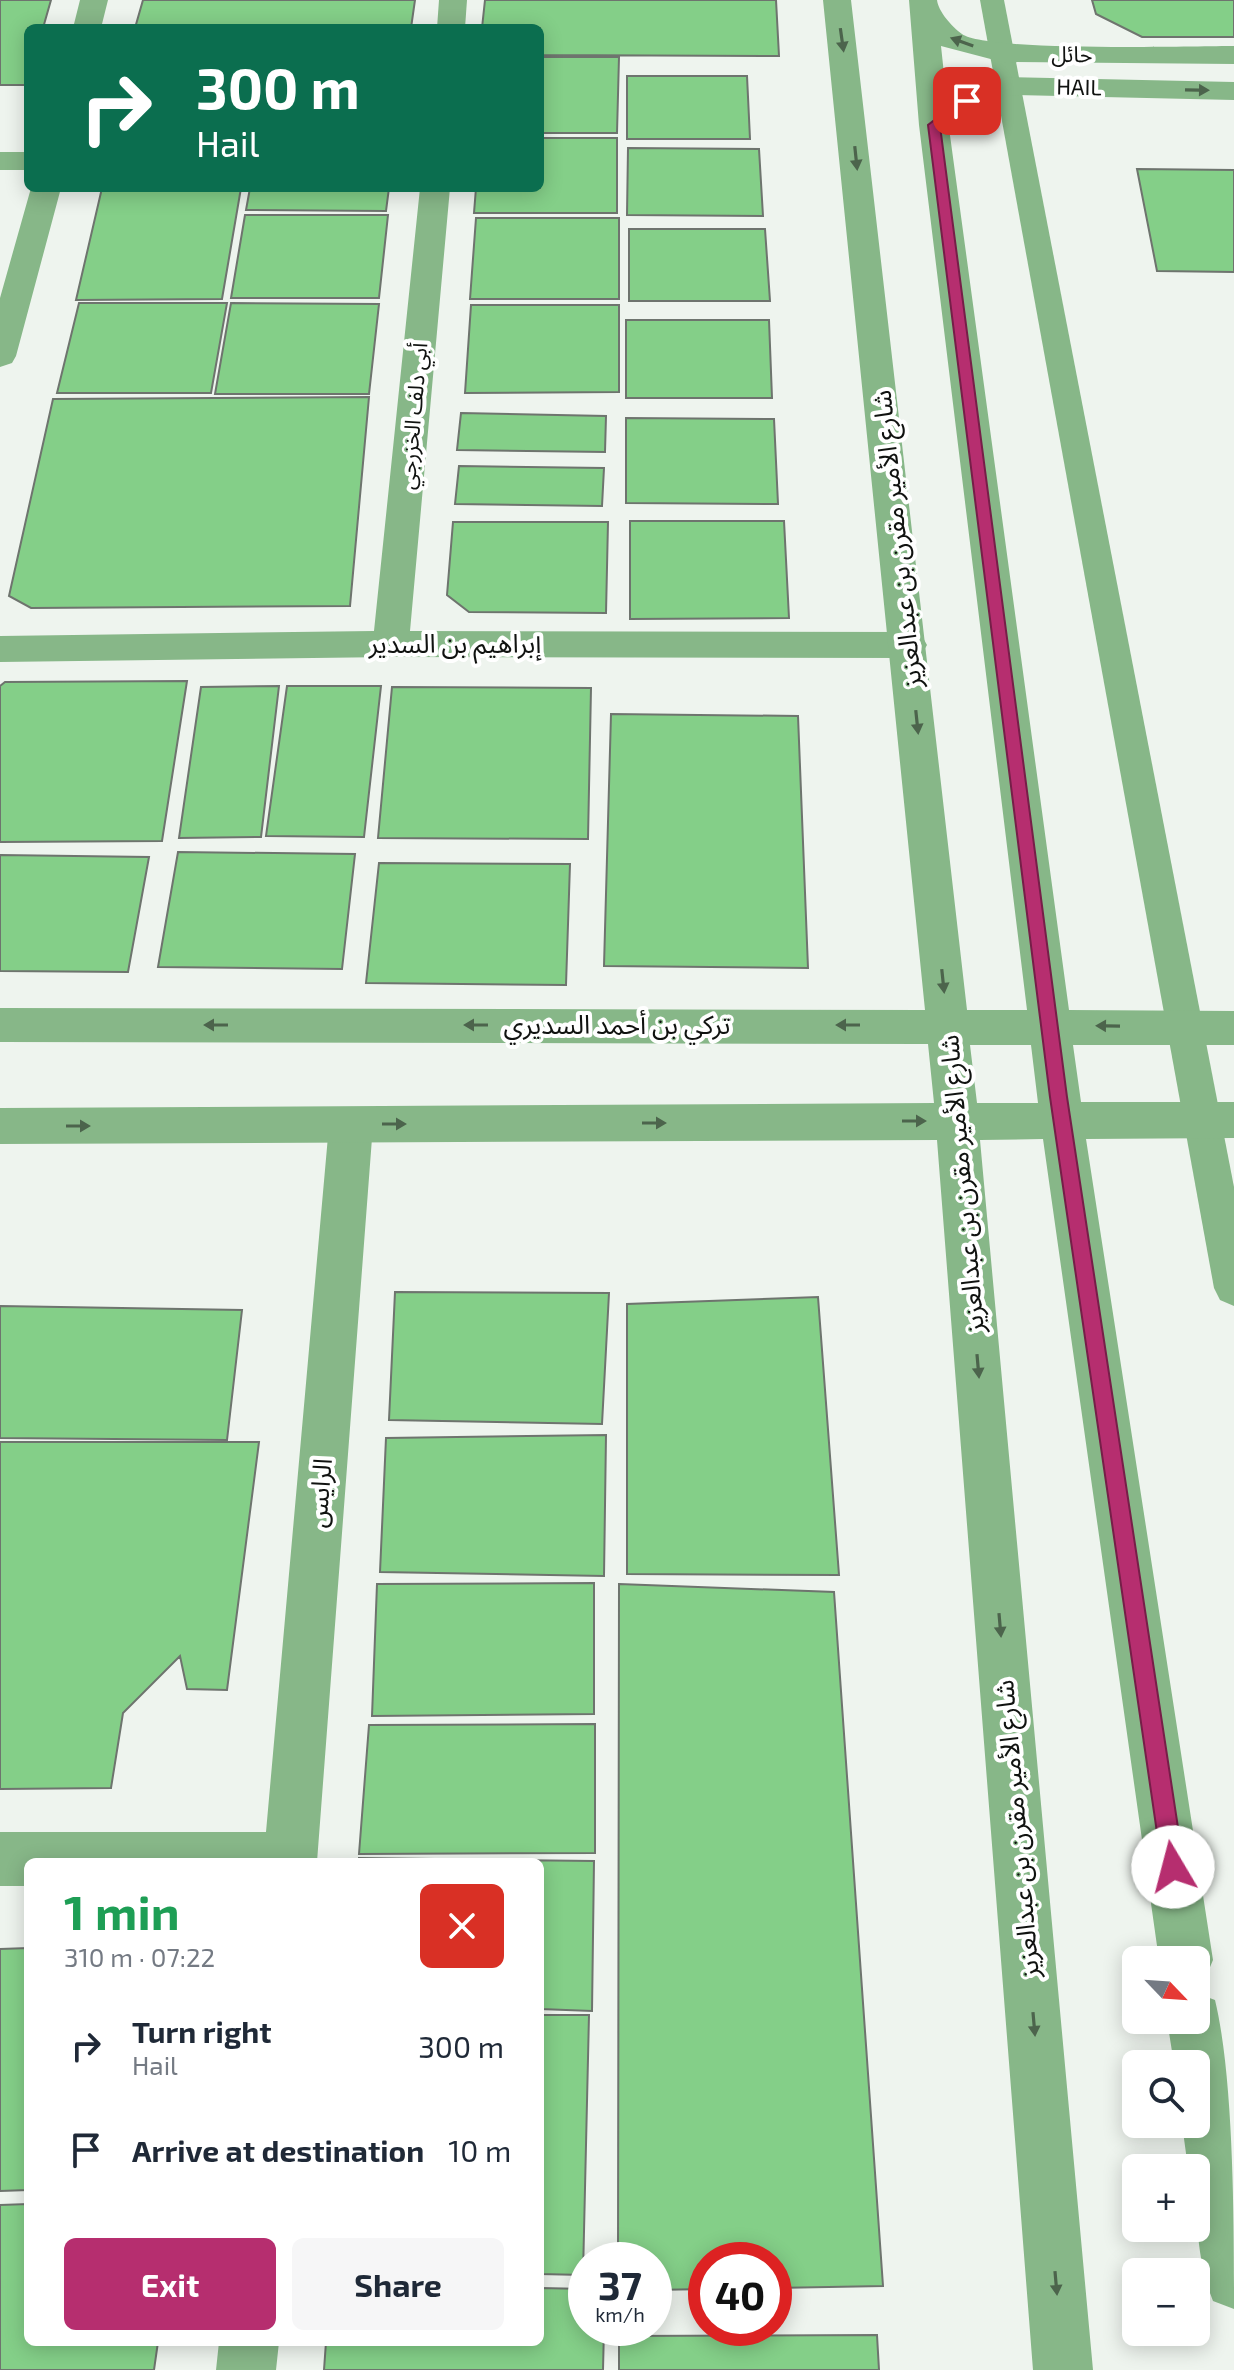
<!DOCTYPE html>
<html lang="en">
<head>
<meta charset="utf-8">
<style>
  body { margin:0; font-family:"Exo 2","Noto Sans Arabic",sans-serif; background:#f6f6f7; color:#1f2937; height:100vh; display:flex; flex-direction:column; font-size:30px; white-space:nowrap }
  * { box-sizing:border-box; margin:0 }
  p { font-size:26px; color:#747a83 }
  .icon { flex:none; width:44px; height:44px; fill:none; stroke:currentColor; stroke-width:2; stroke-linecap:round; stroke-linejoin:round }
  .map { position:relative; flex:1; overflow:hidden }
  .side { position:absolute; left:24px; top:1858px; width:520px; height:488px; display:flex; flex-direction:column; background:#fff; border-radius:12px; box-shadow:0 4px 20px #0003 }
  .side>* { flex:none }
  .hud { position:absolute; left:24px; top:24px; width:520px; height:168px; border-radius:12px; box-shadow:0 4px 20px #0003; background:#0b6e4f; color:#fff; overflow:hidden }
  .needle { width:52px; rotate:115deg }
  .buttons { position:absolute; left:1122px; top:1946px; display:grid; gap:16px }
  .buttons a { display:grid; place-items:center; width:88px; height:88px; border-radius:12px; background:#fff; box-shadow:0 4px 20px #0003; font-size:40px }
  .speed { position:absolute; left:568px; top:2242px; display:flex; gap:16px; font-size:40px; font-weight:700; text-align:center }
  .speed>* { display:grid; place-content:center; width:104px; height:104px; border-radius:50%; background:#fff; box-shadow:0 4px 20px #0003; line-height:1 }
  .speed small { font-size:20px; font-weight:400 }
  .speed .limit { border:12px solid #d22; background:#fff; color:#111 }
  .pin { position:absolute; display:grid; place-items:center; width:68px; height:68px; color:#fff; margin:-34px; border-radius:16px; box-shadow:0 4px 12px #0006 }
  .me { position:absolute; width:88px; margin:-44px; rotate:352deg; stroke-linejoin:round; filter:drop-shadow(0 0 6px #0008) }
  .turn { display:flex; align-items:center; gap:28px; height:168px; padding:0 40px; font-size:36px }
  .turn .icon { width:104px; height:104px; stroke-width:2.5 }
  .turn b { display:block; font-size:56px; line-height:68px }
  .round { display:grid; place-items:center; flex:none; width:84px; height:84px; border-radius:12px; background:#f6f6f7 }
  .headline { display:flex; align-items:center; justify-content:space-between; height:136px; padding:0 40px }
  h1 { font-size:48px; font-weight:700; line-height:60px; color:#1e9e55 }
  .cta { display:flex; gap:16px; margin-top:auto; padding:16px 40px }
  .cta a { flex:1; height:92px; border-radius:12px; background:#b62e6f; color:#fff; font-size:32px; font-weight:700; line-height:92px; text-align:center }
  .cta a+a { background:#f6f6f7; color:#1f2937 }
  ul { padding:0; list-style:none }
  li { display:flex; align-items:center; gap:24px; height:104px; padding:0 40px }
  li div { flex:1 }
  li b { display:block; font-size:30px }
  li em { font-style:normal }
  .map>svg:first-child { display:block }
</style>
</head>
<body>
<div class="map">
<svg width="1234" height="2370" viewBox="0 0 1234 2370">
  <rect width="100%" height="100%" fill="#eef4ee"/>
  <path fill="#84cf88" stroke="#6e746e" stroke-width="2" d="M0 0H51L43 28H28L25 85H0Z
    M143 0H415L411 28H135Z
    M485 0H776L779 56 540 55V28H482Z
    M1092 0H1234V37H1142L1096 14Z
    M540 57H619L617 133H540Z
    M627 76H747L750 139H627Z
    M540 138H617V213H474L476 188H540Z
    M628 148 759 149 763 216 627 215Z
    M1137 169 1234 170V272L1157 271Z
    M102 188H241L222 299 76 300Z
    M250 188H389L386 211 246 210Z
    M245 215H388L379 298H231Z
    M476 218H619V299H470Z
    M629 229H765L770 301H629Z
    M79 303H227L211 393H57Z
    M231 303 379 304 369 394H215Z
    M471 305H619V392L465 393Z
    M626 320H769L772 398H626Z
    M369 397 350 606 31 608 9 596 53 399Z
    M461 413 606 416 605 452 457 450Z
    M626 418 774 419 778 504 626 503Z
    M459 466 604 468 602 506 455 504Z
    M630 521H784L789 618 630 619Z
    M453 522H608L606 613 469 612 447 595Z
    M187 681 162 841 0 842V686L5 682Z
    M279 686 261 837 179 838 201 687Z
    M287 686H381L364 837 266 836Z
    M392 687 591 688 588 839 378 838Z
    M611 714 798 716 808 968 604 966Z
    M178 852 355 854 342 969 158 967Z
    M0 855 149 857 128 972 0 971Z
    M379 863 570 864 566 985 366 983Z
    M395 1292 609 1293 602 1424 389 1420Z
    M818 1297 839 1575 627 1574V1304Z
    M0 1306 242 1310 227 1440 0 1438Z
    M606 1435 604 1576 380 1572 386 1438Z
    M0 1442H259L227 1690 187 1689 180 1656 123 1713 111 1788 0 1789Z
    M594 1583V1714L372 1716 377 1584Z
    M619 1584 834 1592 883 2286 774 2288V2260H706V2289L654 2290V2260H618Z
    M595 1724V1853L359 1854 369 1725Z
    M359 1858 594 1861 592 2011 540 2009V1862H359Z
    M28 1948V2190L0 2191V1949Z
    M540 2015H589L583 2275 540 2274Z
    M28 2204V2342H158L154 2370H0V2205Z
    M540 2288 586 2289V2328H604L603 2370H324L326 2342H540Z
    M877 2335 879 2370H619V2336Z"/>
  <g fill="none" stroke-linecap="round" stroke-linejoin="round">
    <path fill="#87b788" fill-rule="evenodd" d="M980 0H1004L1234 1187V1306L1220 1300 1214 1288Z"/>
    <path fill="#87b788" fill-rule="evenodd" d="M80 0H108L101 28H73Z
      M439 0H467L465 28H437Z
      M0 152H28V170H0Z
      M31 188H61L16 356 12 363 0 367V298Z
      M420 188H450L410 631 909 632 922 636 927 645 922 654 909 658 391 657 0 662V636L374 631Z
      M351 1107 366 1112 373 1125 317 1862H28V1886H0V1832H266L329 1125 336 1112Z
      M219 2342H279L276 2370H216Z"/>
    <path fill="#87b788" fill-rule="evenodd" d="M823 0H851L967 1010H1027L919 125 909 0H937C938 11 952 27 962 34 987 52 1190 46 1234 46V64L1002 62 941 46 947 102 957 95 1008 77 1234 82V100L1011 95 977 107 949 128 1069 1010 1234 1011V1045H1073L1081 1102H1234V1138L1086 1139 1213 1960 1205 1979 1196 1983V1960H1159L1043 1139 980 1140 1093 2370H1033L937 1140 0 1144V1108L934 1103 928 1044 0 1042V1008L925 1010ZM970 1045H1031L1038 1103H977Z
      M1196 1993 1215 2000C1234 2079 1234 2222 1234 2309L1213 2301C1196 2259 1196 2213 1196 2168H1188L1182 2124H1196V2064H1174L1167 2020H1196Z"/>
  </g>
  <defs><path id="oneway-solid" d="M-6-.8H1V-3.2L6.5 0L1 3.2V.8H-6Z" transform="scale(2)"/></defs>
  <g fill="#4c644c">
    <use href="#oneway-solid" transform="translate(842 40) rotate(82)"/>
    <use href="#oneway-solid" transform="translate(962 42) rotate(-160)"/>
    <use href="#oneway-solid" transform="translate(1197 90) rotate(1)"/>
    <use href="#oneway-solid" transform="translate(856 158) rotate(84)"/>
    <use href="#oneway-solid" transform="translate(917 722) rotate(84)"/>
    <use href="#oneway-solid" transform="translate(943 981) rotate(84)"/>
    <use href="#oneway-solid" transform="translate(216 1025) rotate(-180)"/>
    <use href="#oneway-solid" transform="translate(476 1025) rotate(-180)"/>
    <use href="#oneway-solid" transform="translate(848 1025) rotate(-180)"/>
    <use href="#oneway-solid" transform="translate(1108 1026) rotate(-179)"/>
    <use href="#oneway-solid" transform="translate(914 1121)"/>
    <use href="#oneway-solid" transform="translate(654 1123)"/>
    <use href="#oneway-solid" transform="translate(394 1124)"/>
    <use href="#oneway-solid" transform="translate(78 1126)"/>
    <use href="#oneway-solid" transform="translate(978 1366) rotate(85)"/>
    <use href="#oneway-solid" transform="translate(1000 1625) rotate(85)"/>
    <use href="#oneway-solid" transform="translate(1034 2024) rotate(85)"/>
    <use href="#oneway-solid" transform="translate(1056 2283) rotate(85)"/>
  </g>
  <path fill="#b62e6f" stroke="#761e48" stroke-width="2" d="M963 98 973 101 940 126 1067 1097 1184 1867 1180 1875 1173 1878 1165 1875 1162 1867 1050 1097 928 125Z"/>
  <g text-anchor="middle" stroke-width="8" stroke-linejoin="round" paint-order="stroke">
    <g font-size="22" fill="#101210" stroke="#fff">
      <text transform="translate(1072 54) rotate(1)" y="8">حائل</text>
      <text transform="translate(1079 87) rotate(1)" y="8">HAIL</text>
      <text transform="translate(413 416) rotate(-85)" y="8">أبي دلف الخزرجي</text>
    </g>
    <g font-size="26" fill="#101210" stroke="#fff">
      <text transform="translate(897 539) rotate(-96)" y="9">شارع الأمير مقرن بن عبدالعزيز</text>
      <text x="455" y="653">إبراهيم بن السدير</text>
      <text x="617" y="1034">تركي بن أحمد السديري</text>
      <text transform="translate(962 1184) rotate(-95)" y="9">شارع الأمير مقرن بن عبدالعزيز</text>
      <text transform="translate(320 1493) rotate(-85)" y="9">الرايس</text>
      <text transform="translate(1017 1829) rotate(-95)" y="9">شارع الأمير مقرن بن عبدالعزيز</text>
    </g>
  </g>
</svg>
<div class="buttons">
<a><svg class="needle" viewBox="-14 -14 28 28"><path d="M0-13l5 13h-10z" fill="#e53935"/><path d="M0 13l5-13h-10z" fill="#747a83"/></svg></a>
<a><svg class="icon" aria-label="search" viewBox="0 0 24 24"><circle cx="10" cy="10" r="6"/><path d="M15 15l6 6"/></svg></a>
<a>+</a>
<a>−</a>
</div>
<div class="speed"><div>37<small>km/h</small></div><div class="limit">40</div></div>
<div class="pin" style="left:967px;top:101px;background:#d93025"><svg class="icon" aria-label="arrive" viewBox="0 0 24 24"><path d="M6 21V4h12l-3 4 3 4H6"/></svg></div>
<svg class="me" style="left:1173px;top:1867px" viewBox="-20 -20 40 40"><circle r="19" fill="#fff"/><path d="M0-13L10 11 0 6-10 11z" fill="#b62e6f"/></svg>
<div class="hud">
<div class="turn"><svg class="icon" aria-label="right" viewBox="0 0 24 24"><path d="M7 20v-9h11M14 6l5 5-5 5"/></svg><div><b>300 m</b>Hail</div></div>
</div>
<section class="side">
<div class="headline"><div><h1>1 min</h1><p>310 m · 07:22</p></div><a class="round" style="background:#d93025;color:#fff"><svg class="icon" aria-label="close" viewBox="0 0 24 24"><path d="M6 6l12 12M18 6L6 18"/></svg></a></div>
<ul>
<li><svg class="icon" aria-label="right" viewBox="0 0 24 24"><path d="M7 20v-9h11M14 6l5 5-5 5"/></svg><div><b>Turn right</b><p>Hail</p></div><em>300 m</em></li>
<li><svg class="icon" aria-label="arrive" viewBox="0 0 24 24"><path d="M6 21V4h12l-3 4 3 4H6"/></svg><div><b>Arrive at destination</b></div><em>10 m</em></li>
</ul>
<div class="cta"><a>Exit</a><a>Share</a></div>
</section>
</div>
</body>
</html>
